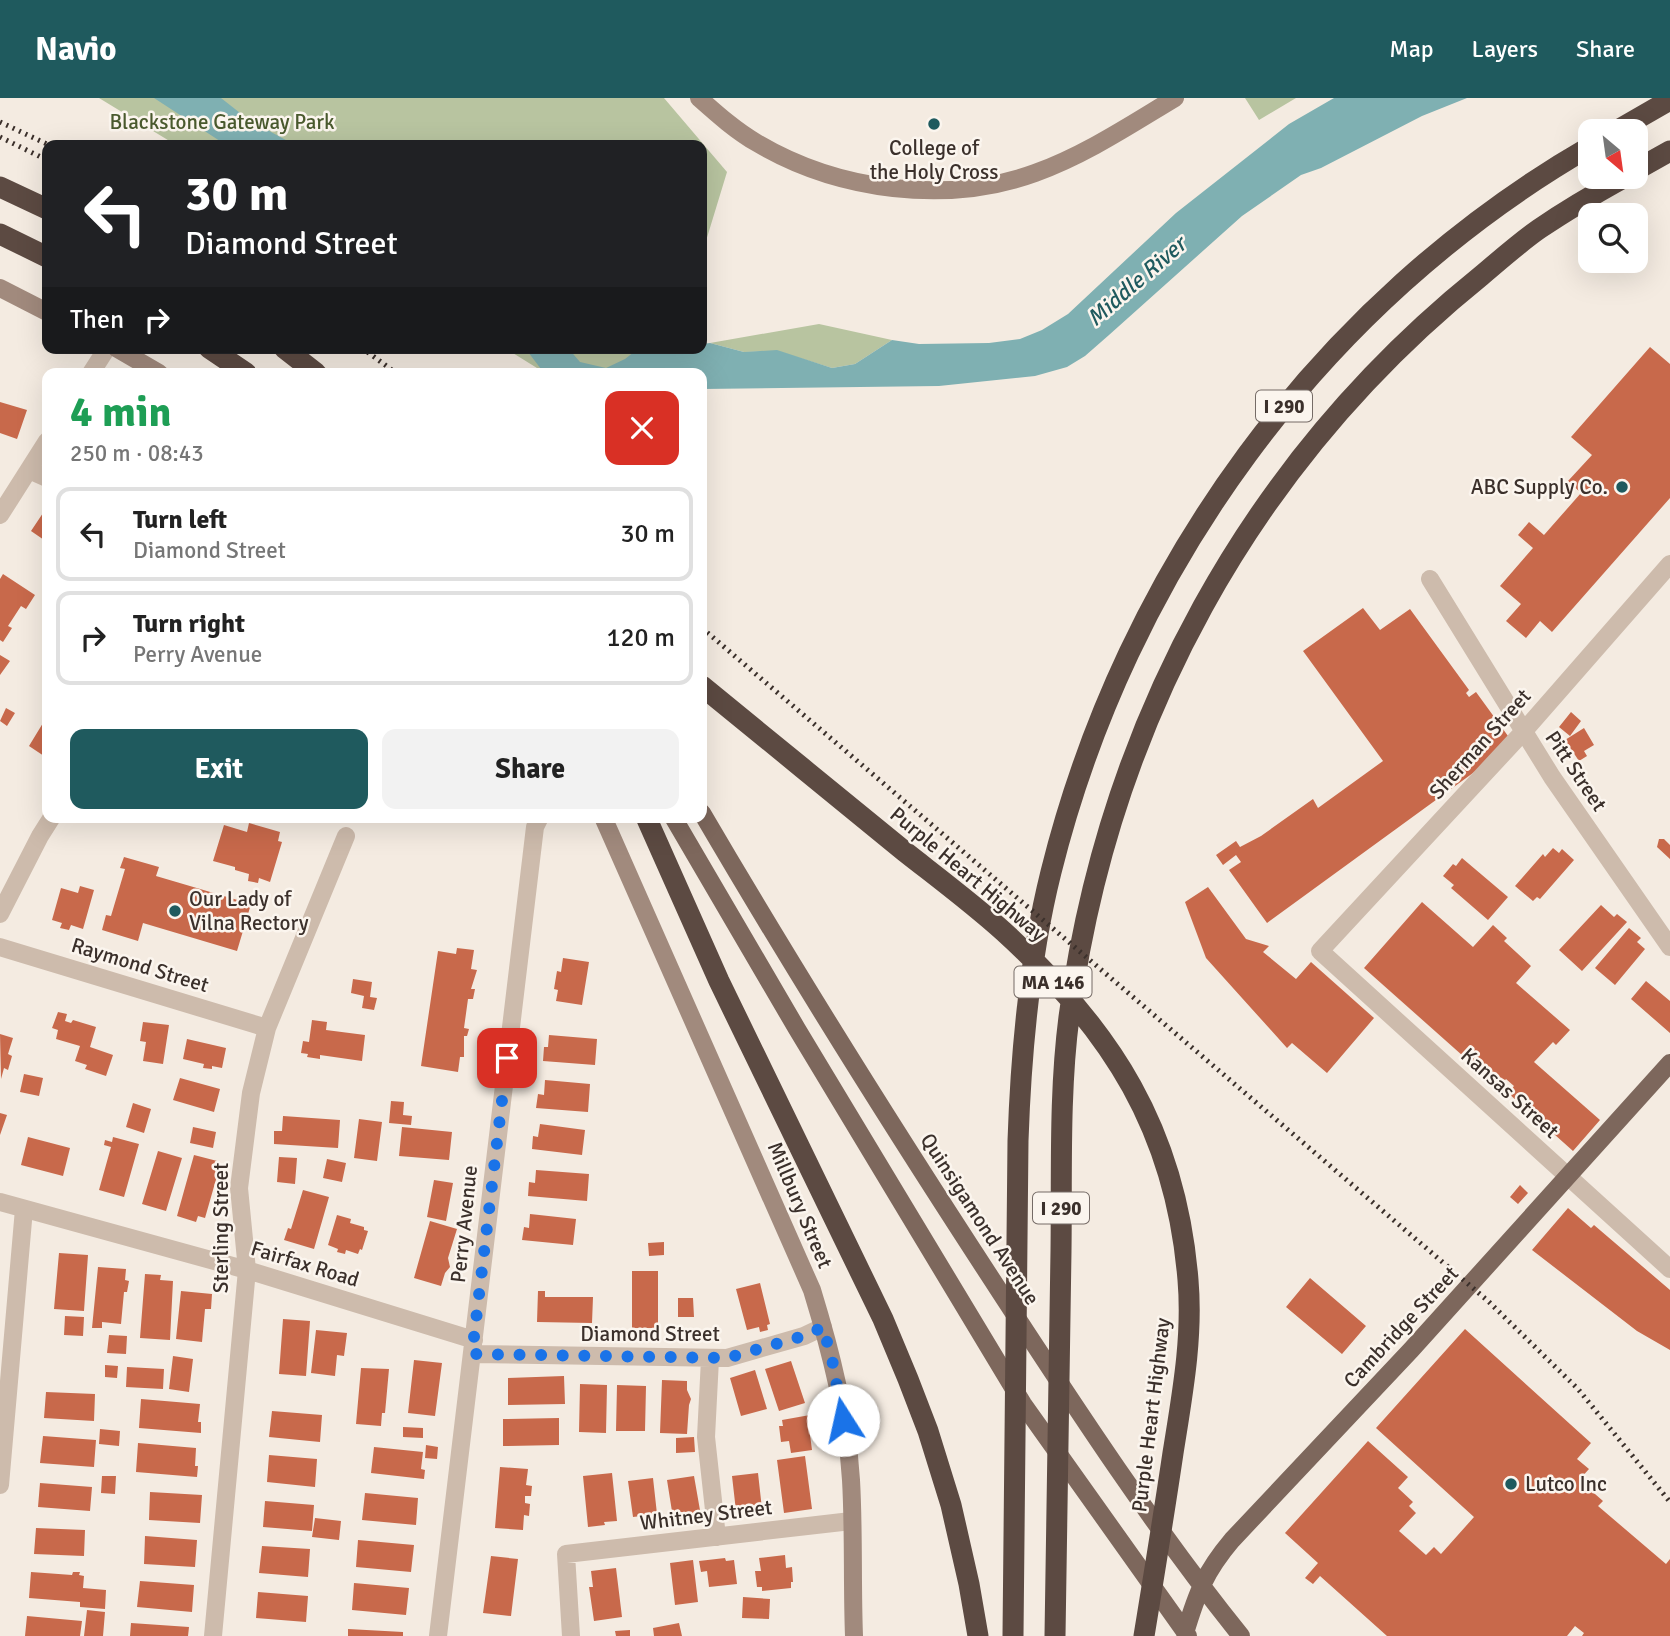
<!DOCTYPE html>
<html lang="en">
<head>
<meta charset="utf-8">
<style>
  body { margin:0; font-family:Signika,sans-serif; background:#f2f2f2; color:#222; height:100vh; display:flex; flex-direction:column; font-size:26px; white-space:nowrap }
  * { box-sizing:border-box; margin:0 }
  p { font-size:23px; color:#767676 }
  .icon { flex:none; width:38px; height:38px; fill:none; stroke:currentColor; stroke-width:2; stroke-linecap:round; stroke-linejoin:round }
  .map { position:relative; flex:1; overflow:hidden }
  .side { position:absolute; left:42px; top:270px; width:665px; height:455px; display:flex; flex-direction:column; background:#fff; border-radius:14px; box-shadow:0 7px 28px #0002 }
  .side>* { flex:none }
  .hud { position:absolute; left:42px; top:42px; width:665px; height:214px; border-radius:14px; box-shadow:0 7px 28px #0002; background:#202124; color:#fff; overflow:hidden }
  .needle { width:46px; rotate:151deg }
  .fabs { position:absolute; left:1578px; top:21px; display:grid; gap:14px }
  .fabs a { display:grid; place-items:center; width:70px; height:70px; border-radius:14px; background:#fff; box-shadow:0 7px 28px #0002; font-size:35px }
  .pin { position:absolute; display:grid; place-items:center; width:60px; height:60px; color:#fff; margin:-30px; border-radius:14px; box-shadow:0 4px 10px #0006 }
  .me { position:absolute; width:77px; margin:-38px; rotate:350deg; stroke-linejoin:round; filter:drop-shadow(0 0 5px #0008) }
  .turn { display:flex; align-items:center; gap:24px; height:147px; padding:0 28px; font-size:32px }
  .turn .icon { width:91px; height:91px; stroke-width:2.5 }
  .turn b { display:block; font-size:49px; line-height:60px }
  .then { display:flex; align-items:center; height:66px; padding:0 28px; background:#0003; gap:14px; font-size:26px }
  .round { display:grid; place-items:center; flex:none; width:74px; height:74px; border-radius:14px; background:#f2f2f2 }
  .headline { display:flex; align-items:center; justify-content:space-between; height:119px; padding:0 28px }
  h1 { font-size:42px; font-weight:700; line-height:52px; color:#1e9e55 }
  .primary-button { display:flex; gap:14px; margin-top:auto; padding:14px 28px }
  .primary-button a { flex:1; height:80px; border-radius:14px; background:#1f5a5e; color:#fff; font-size:28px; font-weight:700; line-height:80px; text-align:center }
  .primary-button a+a { background:#f2f2f2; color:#222 }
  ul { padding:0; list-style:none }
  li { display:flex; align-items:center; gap:21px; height:94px; margin:0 14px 10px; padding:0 14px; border:4px solid #e0e0e0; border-radius:14px }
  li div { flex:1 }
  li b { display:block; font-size:26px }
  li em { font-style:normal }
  header { display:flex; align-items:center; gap:42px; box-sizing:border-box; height:98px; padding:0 35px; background:#1f5a5e; color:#fff }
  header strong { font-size:33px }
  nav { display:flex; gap:38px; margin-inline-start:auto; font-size:24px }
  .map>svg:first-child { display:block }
</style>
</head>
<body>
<header>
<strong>Navio</strong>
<nav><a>Map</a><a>Layers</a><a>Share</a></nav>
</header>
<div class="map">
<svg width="1670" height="1538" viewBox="0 0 1670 1538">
  <rect width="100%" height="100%" fill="#f4ebe1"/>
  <path fill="#b8c4a0" d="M99 0H664L727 74 702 156V47H176Z
    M1245 0H1296L1259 22Z
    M819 226 892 242 855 266 832 270 777 253 744 254 710 245Z
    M505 250H672L665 275H545Z"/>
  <path fill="#7fb0b2" d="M154 0H221L249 22 295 47H226Z
    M1334 0H1467L1422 18 1321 70 1301 77 1242 118 1109 237 1085 258 1067 269 1035 278 939 288 702 291V275H544L525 250H568L580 264 606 270 625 261 639 250H648L665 256 686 250H702V246L710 245 744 254 777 252 832 270 855 266 892 242 919 246 989 245 1020 241 1042 232 1068 216 1176 115 1289 26Z"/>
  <path fill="#c8694b" d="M1650 249 1670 266V400L1552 534 1540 523 1526 540 1506 523 1521 506 1500 488 1533 450 1518 437 1529 424 1544 437 1581 395 1568 383 1592 357 1571 339Z
    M0 304 27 312 17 341 0 335Z
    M45 412 47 414V444L31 433Z
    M3 476 35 497 26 511 21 508 8 528 12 530 3 544 0 542V481Z
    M1363 510 1380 532 1410 511 1469 592 1466 595 1469 599 1476 594 1508 638 1484 667 1267 825 1229 772 1241 764 1236 757 1223 767 1216 757 1236 743 1240 749 1261 738 1313 701 1318 710 1383 663 1303 553Z
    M0 557 10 563 0 577Z
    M6 610 15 615 7 628 0 623Z
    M1571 614 1581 623 1570 638 1559 629Z
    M43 625 47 627V660L29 648Z
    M1584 630 1594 647 1584 653 1587 658 1579 663 1565 642Z
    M249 725 280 734 278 743 282 744 270 784 259 780 258 785 248 783 249 776 235 772V769L213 763 224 727 247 734Z
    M1659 741H1664L1670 747V761L1657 749Z
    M1553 750 1559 755 1562 751 1574 762 1540 801 1537 799 1533 803 1515 788 1543 756 1545 759Z
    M124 759 159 769 156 778 251 806 237 853 143 825 138 843 102 832 106 817 111 818 125 771 120 770Z
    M1462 760 1508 799 1488 822 1451 790 1454 787 1443 778 1453 766 1456 768Z
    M80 788 94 792 83 831 71 827 69 832 60 830 62 825 52 822 61 790 78 795Z
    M1208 789 1246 841 1269 848 1263 854 1296 881 1311 864 1374 920 1327 975 1292 945 1287 950 1206 860 1185 804Z
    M1422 804 1473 849 1493 827 1507 840 1504 843 1531 868 1516 885 1570 932 1556 947 1553 944 1534 964 1600 1022 1573 1053 1508 995 1514 988 1506 981 1499 990 1364 870Z
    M1601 807 1614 819 1617 816 1627 824 1582 873 1559 852Z
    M1629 830 1641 840 1637 844 1645 851 1615 887 1595 870Z
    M457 850 474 852 471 871 477 872 471 891H475L473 901H468L464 930 469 931 467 938H464V959H460L458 974 421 968 438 853 456 856Z
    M563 860 589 864 582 907 556 903 558 892 554 891 557 873 561 874Z
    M353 881 372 884 370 899 377 900 374 912 362 910 364 898 351 895Z
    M1646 883 1670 903V935L1631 901Z
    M58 914 67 916 65 923 71 925 73 922 96 929 90 949 113 957 106 978 85 971 87 967 75 963 80 948 56 941 58 932 52 930Z
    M312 922 327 924 326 932 365 937 362 963 320 957V961L307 959 308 956 301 955 303 943 309 944Z
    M143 924 169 927 163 966 143 963 146 944 140 943Z
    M0 936 13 940 8 956 12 958 8 972 4 970 1 981Z
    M549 937 597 941 595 967 543 963 544 949H548Z
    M187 941 226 950 222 970 212 968V971L203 970 204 966 183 961Z
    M24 976 43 980 39 998 20 994Z
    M180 980 220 991 214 1014 173 1002Z
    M545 982 590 986 588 1014 536 1010 538 996 544 997Z
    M391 1003 404 1004 403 1017 412 1018 411 1027 389 1025Z
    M133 1005 151 1011 144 1035 126 1029Z
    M0 1015 7 1017 0 1037Z
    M283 1018 340 1022 338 1050 274 1046V1033H282Z
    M359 1021 382 1024 377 1063 354 1060Z
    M540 1026 585 1032 582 1057 532 1051 533 1038 538 1039Z
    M193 1029 216 1034 213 1050 190 1045Z
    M402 1029 452 1034 449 1062 399 1058Z
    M28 1039 70 1050 63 1078 21 1067Z
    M113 1039 139 1046 124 1099 99 1092 111 1049 104 1047 105 1042 112 1044Z
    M158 1053 182 1060 166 1113 142 1106Z
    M194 1057 221 1064 205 1120 198 1118 196 1124 177 1118Z
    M279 1059 297 1060 295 1086 277 1084Z
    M327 1061 346 1065 342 1084 323 1080Z
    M536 1072 589 1076 587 1103 528 1098 529 1084 535 1085Z
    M434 1082 453 1085 446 1123 427 1119Z
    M1520 1087 1528 1095 1518 1106 1510 1099Z
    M303 1092 329 1099 314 1151 284 1142 288 1130 291 1131Z
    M1568 1110 1591 1130 1594 1127 1670 1192V1252L1637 1233 1532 1152Z
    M530 1116 576 1121 573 1147 522 1142 524 1129 529 1130Z
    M337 1117 351 1121 350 1125 364 1129V1132L368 1133 362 1152 360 1151 358 1156 346 1152 345 1156 337 1154 338 1151 328 1147Z
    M430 1123 457 1131 448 1160 450 1169 445 1175 441 1188 414 1180Z
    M664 1144V1157L649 1158 648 1145Z
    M59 1155 88 1157 84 1213 54 1211Z
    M98 1169 126 1171 125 1182 129 1183 127 1194H124L121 1226 102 1224V1230H92Z
    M632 1173H658V1230H632Z
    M145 1176 161 1177 160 1182 173 1183 170 1242 140 1240Z
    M1310 1180 1366 1228 1342 1256 1286 1209Z
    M760 1185 770 1226 767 1227 768 1232 760 1234 759 1229 747 1232 736 1191Z
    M181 1193 212 1196 211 1211H205L202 1244 176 1241Z
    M538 1193H545V1199H593L592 1225 537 1224Z
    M678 1200H693L694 1219H678Z
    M65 1218 84 1219 83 1238 64 1237Z
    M283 1221 310 1223 306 1278 279 1276Z
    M1465 1231 1591 1345 1577 1361 1589 1371 1579 1382 1603 1403 1598 1408 1666 1466 1670 1461V1538H1582L1584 1535 1575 1528 1567 1538H1387L1320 1478 1313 1486 1305 1480 1318 1465 1285 1435 1368 1343 1408 1379 1398 1390 1413 1404 1409 1408 1416 1415 1399 1433 1426 1457 1434 1449 1441 1456 1474 1419 1376 1330Z
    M316 1232 347 1235 344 1258 337 1257 335 1278 311 1275Z
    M109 1237 127 1238 126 1256 107 1255Z
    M173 1258 193 1261 189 1294 169 1291Z
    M414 1262 442 1265 435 1318 408 1315Z
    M791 1263 805 1305 779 1313 765 1271Z
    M105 1267 118 1268 117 1280 105 1279Z
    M127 1269 164 1271 163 1291 126 1289Z
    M361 1270 389 1271 385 1315H382L381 1328 356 1326Z
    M755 1272 767 1311 741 1318 730 1280Z
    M564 1278 565 1306 508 1307V1280Z
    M662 1282 687 1283V1292L691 1301 689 1307 687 1336 660 1335Z
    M580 1286 607 1287 606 1335 579 1334Z
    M617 1287 646 1288 645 1333H616Z
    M46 1294 95 1296 94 1323 44 1320Z
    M141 1301 200 1306 198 1324H201V1335L139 1330Z
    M272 1313 322 1317 320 1344 269 1339Z
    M810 1317 812 1328 809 1329 812 1352 791 1355 789 1343 781 1344 779 1328H783L782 1322Z
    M559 1320V1347L503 1348V1321Z
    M403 1329 423 1330V1340L403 1339Z
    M100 1331 120 1333 119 1348 99 1346Z
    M43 1338 96 1342 94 1369 40 1365Z
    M694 1339 695 1354 676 1355V1340Z
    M138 1345 196 1350 195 1368H198L197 1379 136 1374Z
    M426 1347 438 1349 437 1361 425 1360Z
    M374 1349 423 1354 421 1371 425 1372 424 1381 371 1375Z
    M269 1357 317 1361 315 1389 267 1384Z
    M805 1358 812 1411 784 1415 777 1362Z
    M500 1369 528 1371 526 1387 532 1388 531 1398H525V1405L530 1406 529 1418 524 1417 523 1432 495 1430Z
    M612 1375 617 1423 604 1424 605 1427 588 1429 583 1378Z
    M758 1375 762 1411 736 1413 732 1378Z
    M102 1378H116L115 1396 101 1395Z
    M694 1378 701 1418 689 1420 690 1424 674 1426 667 1382Z
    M653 1380 657 1416 633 1419 628 1383Z
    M40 1385 92 1389 90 1413 38 1409Z
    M150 1394 202 1397 200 1425 149 1422Z
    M365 1395 418 1400 416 1427 362 1422Z
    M265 1403 314 1407 312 1433 263 1429Z
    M315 1420 341 1423 339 1442 312 1439Z
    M36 1430 85 1432 84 1458 34 1456Z
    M145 1438 197 1442 195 1469 144 1466Z
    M358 1442 414 1447 411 1474 356 1469Z
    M262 1448 310 1451 308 1479 259 1475Z
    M785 1457 786 1470 792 1469 793 1484H791V1490L762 1493V1489H757L755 1473H761L759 1460Z
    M491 1458 518 1461 511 1518 483 1515Z
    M725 1460 726 1463 734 1462 737 1486 709 1489 707 1473 701 1474 699 1463Z
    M693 1462 698 1504 675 1507 670 1465Z
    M616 1470 622 1519 594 1523 589 1489H593L591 1473Z
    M31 1474 72 1477 73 1474H80L79 1477 84 1478 83 1490 106 1492 105 1511 80 1509V1504L29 1500Z
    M140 1483 194 1487 192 1514 137 1509Z
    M354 1485 409 1490 406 1517 352 1512Z
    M258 1494 308 1498 306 1524 256 1520Z
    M743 1499 770 1501 769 1521 742 1520Z
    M87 1512 105 1514 103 1538H84Z
    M27 1518 82 1523 80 1538H25Z
    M131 1525 189 1529 188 1538H130Z
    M679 1525 682 1538H654L653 1530Z
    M348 1531 403 1534V1538H348Z
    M630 1532V1538H616L615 1533Z"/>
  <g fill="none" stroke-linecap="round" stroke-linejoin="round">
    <path stroke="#cdbbac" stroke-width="18" d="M91 275 107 250
      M29 372 47 380
      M0 417 47 343
      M1670 466 1523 634 1320 853 1670 1171
      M1430 481 1552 679 1670 849
      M0 816 40 738 52 719
      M0 849 267 930
      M0 1104 247 1172 474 1242
      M472 1256 727 1260 804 1238 823 1229
      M710 1261 706 1339 717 1439
      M0 1387 24 1111
      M213 1538 247 1172 239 1090 251 995 267 930 346 738
      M438 1538 535 729 540 719
      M571 1538 566 1456 851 1423"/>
    <path stroke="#a18a7d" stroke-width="18" d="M699 0C717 16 736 33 757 45 838 93 947 107 1035 75 1085 57 1130 27 1175 0
      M0 190 47 214
      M116 250 159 275
      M603 719 812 1192C831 1254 847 1317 851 1382 854 1434 852 1486 854 1538"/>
    <path stroke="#7d675c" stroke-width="18" d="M702 715C798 879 900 1041 1004 1200 1079 1315 1155 1431 1241 1538
      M673 719 797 931 1023 1306 1188 1538
      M1185 1535C1197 1495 1205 1474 1232 1442L1411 1252 1670 965"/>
    <path stroke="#5c4a42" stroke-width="21" d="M1616 33 1670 2
      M1636 72 1670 53
      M0 89 47 111
      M0 136 47 159
      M209 250 246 275
      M284 250 316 275
      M702 588C769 643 837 698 904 753 937 779 972 805 1003 833 1112 932 1176 1033 1188 1182 1193 1240 1182 1298 1173 1355 1164 1416 1154 1477 1144 1538
      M646 719 719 883 883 1221 908 1281 928 1333 951 1407 969 1486 978 1538
      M1013 1538 1018 1043C1021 953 1029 862 1051 774 1126 472 1320 204 1591 48
      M1055 1538C1057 1410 1059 1282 1061 1153 1062 1076 1059 996 1069 919 1108 626 1250 364 1481 178 1500 162 1519 145 1539 131 1567 112 1596 95 1625 79"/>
    <path stroke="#3b302b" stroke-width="5" stroke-dasharray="2 5" stroke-linecap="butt" d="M0 24 49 47
      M0 39 47 62
      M362 250 396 275
      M702 530 1488 1203 1578 1291 1670 1404"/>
  </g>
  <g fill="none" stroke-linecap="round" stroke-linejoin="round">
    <path stroke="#1a73e8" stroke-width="12" stroke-dasharray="0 21.6" d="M507 960 472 1256 727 1260 804 1238 823 1229 833 1266 843 1322"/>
  </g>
  <g fill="#1f5a5e" stroke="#fbf5ee" stroke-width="2.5">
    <circle cx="934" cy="26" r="7"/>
    <circle cx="1622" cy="389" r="7"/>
    <circle cx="175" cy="813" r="7"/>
    <circle cx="1511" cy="1386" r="7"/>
  </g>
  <g text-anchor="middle" stroke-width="5" stroke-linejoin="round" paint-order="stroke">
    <g fill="#fbf5ee" stroke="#756b66" stroke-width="2">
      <rect x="1256" y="292.5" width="56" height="31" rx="5"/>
      <rect x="1014.5" y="868.5" width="77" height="31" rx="5"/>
      <rect x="1033" y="1094.5" width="56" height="31" rx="5"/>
    </g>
    <g font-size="19" font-weight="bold" fill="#3b302b">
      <text x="1284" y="315">I 290</text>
      <text x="1053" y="891">MA 146</text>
      <text x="1061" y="1117">I 290</text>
    </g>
    <g font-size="21" fill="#4a5a2e" stroke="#fbf5ee">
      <text x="222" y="31">Blackstone Gateway Park</text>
    </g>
    <g font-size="21" fill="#3b302b" stroke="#fbf5ee" text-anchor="start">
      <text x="934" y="57" text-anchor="middle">College of<tspan x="934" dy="24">the Holy Cross</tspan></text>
      <text x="1608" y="396" text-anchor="end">ABC Supply Co.</text>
      <text x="189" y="808">Our Lady of<tspan x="189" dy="24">Vilna Rectory</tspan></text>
      <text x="1525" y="1393">Lutco Inc</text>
    </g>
    <g font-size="21" fill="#3b302b" stroke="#fbf5ee">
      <text transform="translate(1480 646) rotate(-48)" y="7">Sherman Street</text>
      <text transform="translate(1576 673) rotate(56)" y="7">Pitt Street</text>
      <text transform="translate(968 776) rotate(40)" y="7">Purple Heart Highway</text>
      <text transform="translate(140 867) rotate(17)" y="7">Raymond Street</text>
      <text transform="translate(1510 995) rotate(42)" y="7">Kansas Street</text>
      <text transform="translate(800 1107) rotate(67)" y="7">Millbury Street</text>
      <text transform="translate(980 1121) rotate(57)" y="7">Quinsigamond Avenue</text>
      <text transform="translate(464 1126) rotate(-84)" y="7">Perry Avenue</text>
      <text transform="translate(221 1130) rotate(-90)" y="7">Sterling Street</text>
      <text transform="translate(305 1166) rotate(17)" y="7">Fairfax Road</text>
      <text transform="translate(1401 1229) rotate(-47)" y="7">Cambridge Street</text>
      <text x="650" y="1243">Diamond Street</text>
      <text transform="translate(1151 1317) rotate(-83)" y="7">Purple Heart Highway</text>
      <text transform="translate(706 1417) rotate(-7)" y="7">Whitney Street</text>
    </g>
    <g font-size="23" font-style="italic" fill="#1f5a5e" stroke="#fbf5ee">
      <text transform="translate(1136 183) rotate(-41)" y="8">Middle River</text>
    </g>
  </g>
</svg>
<div class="fabs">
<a><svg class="needle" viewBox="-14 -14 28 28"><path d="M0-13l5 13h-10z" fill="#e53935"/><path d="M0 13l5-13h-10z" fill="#767676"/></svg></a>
<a><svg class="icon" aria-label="search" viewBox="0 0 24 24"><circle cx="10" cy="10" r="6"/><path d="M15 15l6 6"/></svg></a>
</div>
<div class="pin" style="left:507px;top:960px;background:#d93025"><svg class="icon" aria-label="arrive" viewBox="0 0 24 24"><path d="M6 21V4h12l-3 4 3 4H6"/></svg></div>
<svg class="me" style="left:843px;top:1322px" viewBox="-20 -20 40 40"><circle r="19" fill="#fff"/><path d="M0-13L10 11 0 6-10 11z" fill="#1a73e8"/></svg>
<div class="hud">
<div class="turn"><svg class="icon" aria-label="left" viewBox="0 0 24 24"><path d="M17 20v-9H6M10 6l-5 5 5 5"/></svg><div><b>30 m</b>Diamond Street</div></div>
<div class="then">Then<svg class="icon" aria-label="right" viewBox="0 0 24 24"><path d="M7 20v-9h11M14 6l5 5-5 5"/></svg></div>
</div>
<section class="side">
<div class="headline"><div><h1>4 min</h1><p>250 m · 08:43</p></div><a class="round" style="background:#d93025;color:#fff"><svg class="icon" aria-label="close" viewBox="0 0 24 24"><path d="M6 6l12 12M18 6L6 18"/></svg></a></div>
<ul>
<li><svg class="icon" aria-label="left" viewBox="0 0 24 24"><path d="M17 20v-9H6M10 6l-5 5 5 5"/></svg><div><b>Turn left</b><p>Diamond Street</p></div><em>30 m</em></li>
<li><svg class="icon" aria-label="right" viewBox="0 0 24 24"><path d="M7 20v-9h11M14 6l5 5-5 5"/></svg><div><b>Turn right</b><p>Perry Avenue</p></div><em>120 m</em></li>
</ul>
<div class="primary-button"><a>Exit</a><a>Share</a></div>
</section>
</div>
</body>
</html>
